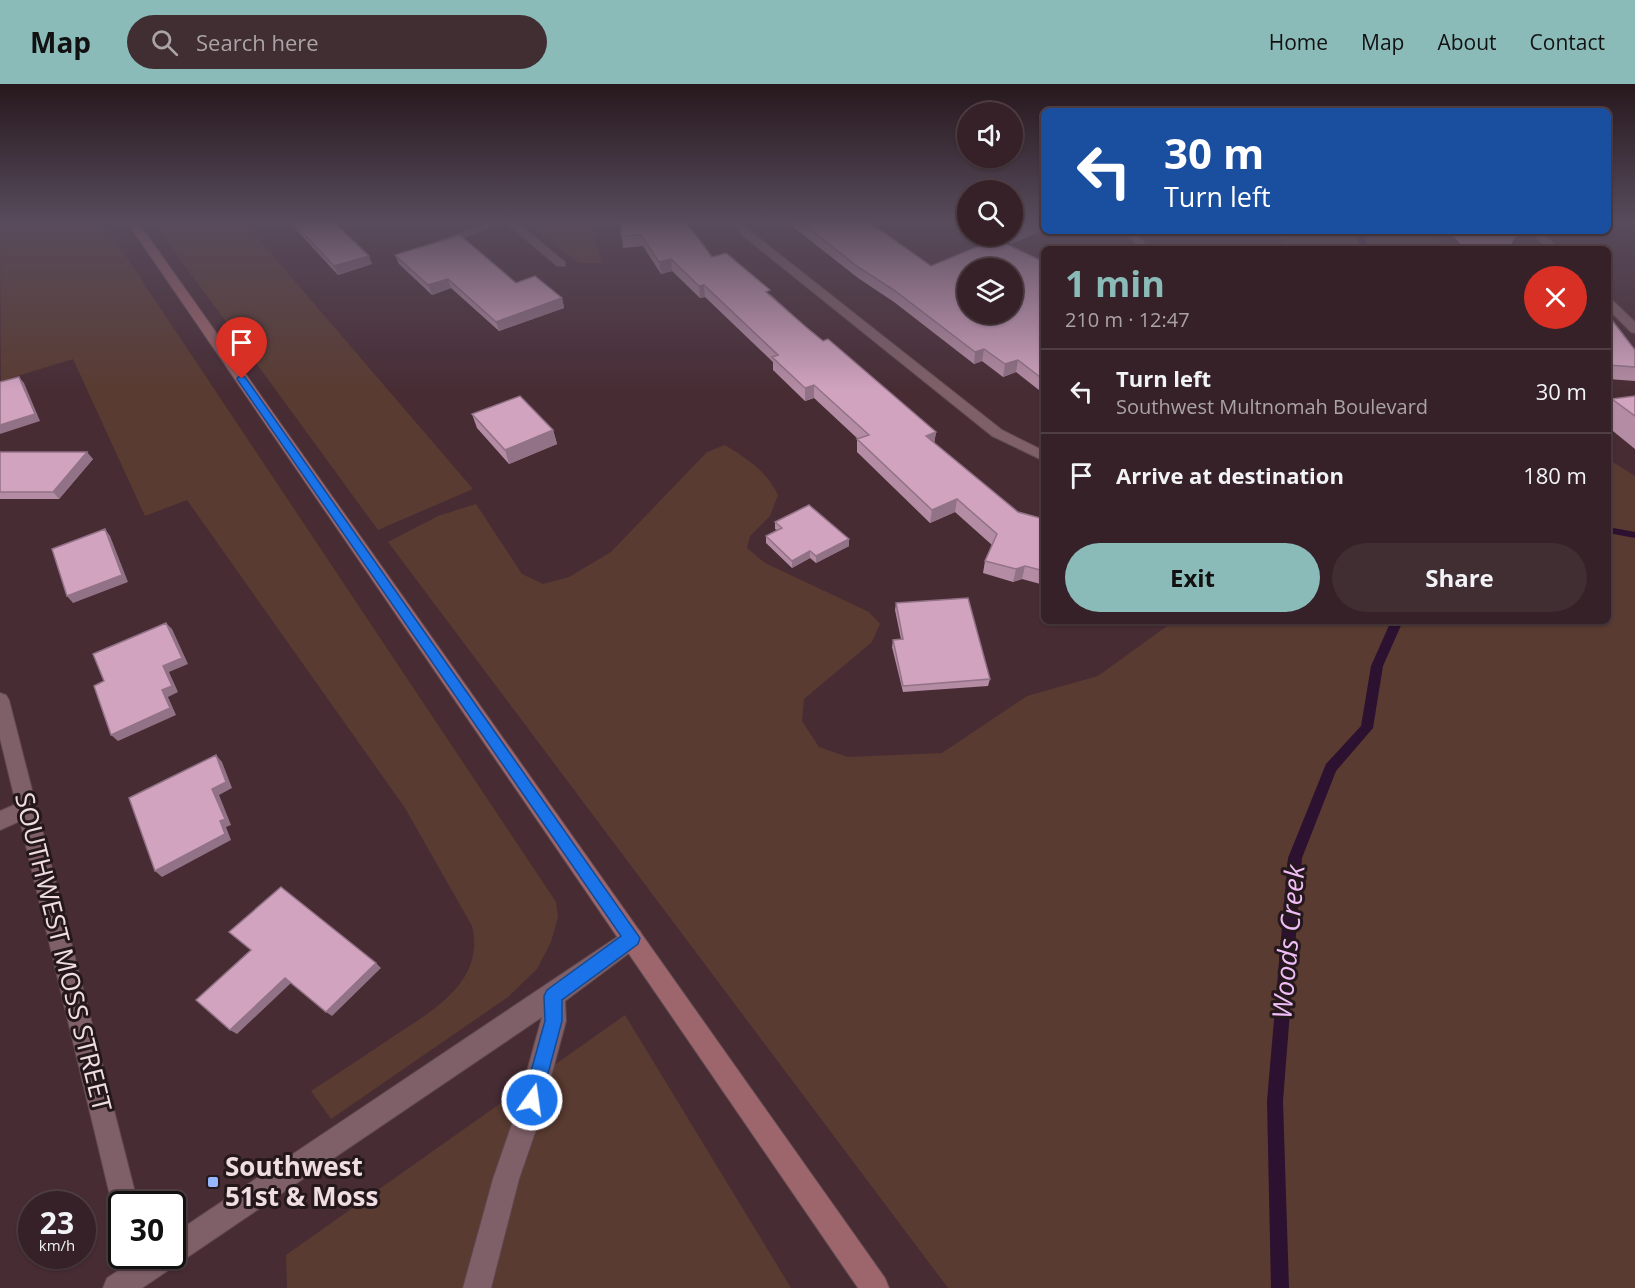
<!DOCTYPE html>
<html lang="en">
<head>
<meta charset="utf-8">
<style>
  body { margin:0; font-family:"Open Sans",sans-serif; background:#402e33; color:#f1f3f6; height:100vh; display:flex; flex-direction:column; font-size:22px; white-space:nowrap }
  * { box-sizing:border-box; margin:0 }
  p { font-size:20px; color:#aaa3a7 }
  .icon { flex:none; width:33px; height:33px; fill:none; stroke:currentColor; stroke-width:2; stroke-linecap:round; stroke-linejoin:round }
  .map { position:relative; flex:1; overflow:hidden }
  .panel { position:absolute; left:1041px; top:162px; width:570px; height:378px; display:flex; flex-direction:column; background:#352127; border-radius:9px; box-shadow:0 2px 4px #0004,0 0 0 2px #4f3e44 }
  .panel>* { flex:none }
  .guide { position:absolute; left:1041px; top:24px; width:570px; height:126px; border-radius:9px; box-shadow:0 2px 4px #0004,0 0 0 2px #4f3e44; background:#1a4fa0; color:#fff; overflow:hidden }
  .buttons { position:absolute; left:957px; top:18px; display:grid; gap:12px }
  .buttons a { display:grid; place-items:center; width:66px; height:66px; border-radius:50%; background:#352127; box-shadow:0 2px 4px #0004,0 0 0 2px #4f3e44; font-size:30px }
  .speed { position:absolute; left:18px; top:1107px; display:flex; gap:12px; font-size:30px; font-weight:700; text-align:center }
  .speed>* { display:grid; place-content:center; width:78px; height:78px; border-radius:50%; background:#352127; box-shadow:0 2px 4px #0004,0 0 0 2px #4f3e44; line-height:1 }
  .speed small { font-size:15px; font-weight:400 }
  .speed .limit { border:3px solid #111; border-radius:9px; background:#fff; color:#111 }
  .pin { position:absolute; display:grid; place-items:center; width:51px; height:51px; color:#fff; margin:-62px -26px; border-radius:50% 50% 50% 0; rotate:-45deg; box-shadow:0 0 6px #0007 }
  .pin .icon { rotate:45deg }
  .me { position:absolute; width:66px; margin:-33px; rotate:14deg; stroke-linejoin:round; filter:drop-shadow(0 0 4px #0008) }
  .turn { display:flex; align-items:center; gap:21px; height:126px; padding:0 24px; font-size:27px }
  .turn .icon { width:78px; height:78px; stroke-width:2.5 }
  .turn b { display:block; font-size:42px; line-height:51px }
  .round { display:grid; place-items:center; flex:none; width:63px; height:63px; border-radius:32px; background:#402e33 }
  .head { display:flex; align-items:center; justify-content:space-between; height:102px; padding:0 24px }
  h1 { font-size:36px; font-weight:700; line-height:45px; color:#8bbbb9 }
  .button { display:flex; gap:12px; margin-top:auto; padding:12px 24px }
  .button a { flex:1; height:69px; border-radius:36px; background:#8bbbb9; color:#111; font-size:24px; font-weight:700; line-height:69px; text-align:center }
  .button a+a { background:#402e33; color:#f1f3f6 }
  ul { padding:0; list-style:none }
  li { display:flex; align-items:center; gap:18px; height:84px; padding:0 24px; border-top:2px solid #4f3e44 }
  li div { flex:1 }
  li b { display:block; font-size:22px }
  li em { font-style:normal }
  header { display:flex; align-items:center; gap:36px; box-sizing:border-box; height:84px; padding:0 30px; background:#8bbbb9; color:#111 }
  header strong { font-size:28px }
  nav { display:flex; gap:33px; margin-inline-start:auto; font-size:21px }
  .search { width:420px; height:54px; background:#402e33; display:flex; align-items:center; gap:15px; box-sizing:border-box; padding:0 21px; border-radius:33px; color:#aaa3a7; font-size:22px }
  .map>svg:first-child { display:block }
</style>
</head>
<body>
<header>
<strong>Map</strong>
<div class="search"><svg class="icon" aria-label="search" viewBox="0 0 24 24"><circle cx="10" cy="10" r="6"/><path d="M15 15l6 6"/></svg>Search here</div>
<nav><a>Home</a><a>Map</a><a>About</a><a>Contact</a></nav>
</header>
<div class="map">
<svg width="1635" height="1204" viewBox="0 0 1635 1204">
  <rect width="100%" height="100%" fill="#472c34"/>
  <path fill="#593b31" d="M0 138H103L556 818 558 833 551 858 537 885 508 913 331 1035 311 1007C337 990 363 973 388 956 428 929 486 900 472 842L405 724 187 416 145 432 73 275 1 297Z
    M153 138H244L473 405 378 446Z
    M525 138H604L594 150 602 179H579Z
    M1277 147H1426L1450 165H1285Z
    M725 361C747 375 767 387 778 411L770 432 750 452 747 464 765 479 869 528 880 540 872 558 804 615 802 637 819 663 848 673 942 669 1027 612 1098 592 1174 537H1608V375L1635 392V1204H948L388 458 438 432 476 420 522 490 543 500 569 493 611 468 707 368Z
    M625 931 791 1204H287L286 1171Z"/>
  <g fill="none" stroke-linecap="round" stroke-linejoin="round">
    <path fill="#2c1130" fill-rule="evenodd" d="M1352 147H1360L1367 158 1366 165H1358L1359 158Z
      M1608 443 1635 448V454L1608 449Z
      M1391 537H1403L1383 582 1373 644 1336 687 1302 774 1283 1017 1289 1204H1271L1267 1017 1288 774 1326 680 1361 642 1371 582Z"/>
    <g stroke="#5f484e" stroke-width="2">
      <path id="minor" d="M489 138H505L444 161 440 162 435 159Z
        M505 138H517L565 178V182H557Z
        M734 138H744L750 147 1002 346 1044 367V377L992 352 742 151Z
        M1120 147C1135 147 1141 152 1148 165H1138L1134 158Z
        M1530 147H1541L1559 165H1548Z
        M1608 214 1612 216 1635 238V249L1631 248 1608 225Z
        M0 609 6 611 9 616 138 1120H122V1132L116 1129 112 1120 20 737 0 746V727L16 720 0 654Z
        M632 843 640 847 643 854 640 861 565 917 566 937 540 1034 519 1095 491 1204H463L493 1095 514 1034 542 933 142 1204H103L107 1194 141 1172H172V1151Z"/>
    </g>
    <g stroke="#5f484e" stroke-width="2">
      <path id="secondary" d="M127 138H138L885 1194 889 1204H858Z"/>
    </g>
    <use href="#minor" fill="#7f6068" fill-rule="evenodd"/>
    <use href="#secondary" fill="#9d666c" fill-rule="evenodd"/>
  </g>
  <path fill="#b48ca4" d="M289 138H334L372 180 338 191Z
    M620 138 712 173 771 211 806 243 936 348 934 359 1018 428 1044 435V501L1022 495 1013 498 983 489 985 477 992 461 955 428 930 439 857 368V355H858L814 314 805 317 773 286V278L705 213 700 214 672 187 661 190 643 162 623 164Z
    M787 138H885L874 142 931 182 1044 178V310L1016 288 1003 293 982 277 974 280 894 218 858 194Z
    M1012 138H1044L1011 160 994 152H1012Z
    M1449 147H1513L1516 152 1509 164 1463 163Z
    M395 171 516 199 562 214 564 224 499 247 451 204 432 211 399 180Z
    M1608 231 1635 266V297L1608 295Z
    M1635 312V365L1608 343V320L1612 315Z
    M472 330 553 346 557 360 509 380 477 344Z
    M0 368 93 375 59 415H0Z
    M775 438 849 455V462L816 479 810 474 792 484 766 459V452L777 446 775 445Z
    M896 519 990 595 988 602 903 608 892 563 893 556 901 555 895 526Z"/>
  <path fill="#927286" d="M864 138H885L863 146Z
    M1038 138H1044V146L1011 160 1013 148Z
    M369 172 372 180 338 191 334 182Z
    M671 175 672 187 661 190 659 178Z
    M448 195 451 204 432 211 428 201Z
    M704 201 705 213 700 214 699 202Z
    M562 214 564 224 499 247 496 238Z
    M984 265 982 277 974 280 975 268Z
    M1018 276 1016 288 1003 293 1005 280Z
    M19 293 24 299 40 337 0 350V341Z
    M814 301V314L805 317V304Z
    M553 346 557 360 509 380 505 366Z
    M936 348 934 361 926 352Z
    M87 368 93 375 59 415 53 408Z
    M957 415 955 428 930 439 932 426Z
    M105 445 110 452 128 498 73 519 67 512Z
    M849 455V462L816 479V472Z
    M810 467V474L792 484V477Z
    M1025 482 1022 495 1013 498 1016 485Z
    M166 539 172 545 188 580 169 588 178 608 168 613 176 631 118 657 111 651 162 606 163 582Z
    M216 671 222 678 232 704 219 711 231 741 226 743 231 756 162 793 155 787 220 737 212 705Z
    M376 879 381 884 332 932 326 928Z
    M285 894 291 899 237 950 230 946Z"/>
  <path fill="#d1a3bf" stroke="#927286" stroke-width="1.5" fill-rule="evenodd" d="M293 138H334L369 172 334 182Z
    M620 138H686L712 173 726 169 770 206 766 208 806 243 823 257 828 255 936 348 926 352 1018 428 1044 435V487L1025 482 1016 485 985 477 997 450 957 415 932 426 857 355 869 351 814 301 805 304 772 273 778 271 704 201 699 202 671 175 659 178 641 151 621 152Z
    M801 138H869L931 182 996 155 1044 178V296L1018 276 1005 280 984 265 975 268 894 206 858 183ZM968 184H1012V230H968Z
    M1012 138H1038L1013 148Z
    M1467 147H1513L1516 152 1470 150Z
    M460 151 516 199 535 192 562 214 496 238 448 195 428 201 395 171Z
    M1541 162 1544 165H1536Z
    M1608 231 1635 266V283L1608 281Z
    M19 293 35 330 0 341V298Z
    M520 312 553 346 505 366 472 330Z
    M1635 312V332L1612 315Z
    M0 368H87L53 408H0Z
    M809 421 849 455 816 472 810 467 792 477 766 452 782 444 775 438Z
    M105 445 122 491 67 512 52 465Z
    M968 514 990 595 903 602 893 556 903 555 896 519Z
    M166 539 182 574 163 582 172 602 162 606 170 624 111 651 94 602 104 597 93 570Z
    M216 671 226 698 212 705 225 735 220 737 225 750 155 787 129 714Z
    M281 803 376 879 326 928 285 894 230 946 196 916 251 866 229 848Z"/>
  <linearGradient id="sky" x2="0" y2="1"><stop stop-color="#27181d"/><stop offset="0.45" stop-color="#584b5c"/><stop offset="1" stop-color="#584b5c" stop-opacity="0"/></linearGradient>
  <rect width="1635" height="307" fill="url(#sky)"/>
  <path fill="#1a73e8" stroke="#114b97" stroke-width="1.5" d="M238 293H245L640 854 638 860 562 916V937L541 1016 539 1023 532 1026 525 1023 523 1016 545 937 544 912 547 906 621 852 237 295Z"/>
  <rect fill="#96b6fd" stroke="#25181c" stroke-width="2" x="207" y="1092" width="12" height="12" rx="3"/>
  <g text-anchor="middle" stroke-width="6" stroke-linejoin="round" paint-order="stroke">
    <g font-size="26" fill="#efdde1" stroke="#25181c">
      <text transform="translate(63 868) rotate(76)" y="9">SOUTHWEST MOSS STREET</text>
    </g>
    <g font-size="26" font-weight="bold" fill="#efdde1" stroke="#25181c" text-anchor="start">
      <text x="225" y="1092">Southwest<tspan x="225" dy="30">51st &amp; Moss</tspan></text>
    </g>
    <g font-size="27" font-style="italic" fill="#f0bdf7" stroke="#25181c">
      <text transform="translate(1289 858) rotate(-85)" y="9">Woods Creek</text>
    </g>
  </g>
</svg>
<div class="buttons">
<a><svg class="icon" aria-label="sound" viewBox="0 0 24 24"><path d="M4 9h4l5-4v14l-5-4H4zM17 9q2 3 0 6"/></svg></a>
<a><svg class="icon" aria-label="search" viewBox="0 0 24 24"><circle cx="10" cy="10" r="6"/><path d="M15 15l6 6"/></svg></a>
<a><svg class="icon" aria-label="layers" viewBox="0 0 24 24"><path d="M12 4l9 5-9 5-9-5zM3 14l9 5 9-5"/></svg></a>
</div>
<div class="speed"><div>23<small>km/h</small></div><div class="limit">30</div></div>
<div class="pin" style="left:242px;top:295px;background:#d93025"><svg class="icon" aria-label="arrive" viewBox="0 0 24 24"><path d="M6 21V4h12l-3 4 3 4H6"/></svg></div>
<svg class="me" style="left:532px;top:1016px" viewBox="-20 -20 40 40"><circle r="17" fill="#1a73e8" stroke="#fff" stroke-width="3"/><path d="M0-11L8 9 0 5-8 9z" fill="#fff"/></svg>
<div class="guide">
<div class="turn"><svg class="icon" aria-label="left" viewBox="0 0 24 24"><path d="M17 20v-9H6M10 6l-5 5 5 5"/></svg><div><b>30 m</b>Turn left</div></div>
</div>
<section class="panel">
<div class="head"><div><h1>1 min</h1><p>210 m · 12:47</p></div><a class="round" style="background:#d93025;color:#fff"><svg class="icon" aria-label="close" viewBox="0 0 24 24"><path d="M6 6l12 12M18 6L6 18"/></svg></a></div>
<ul>
<li><svg class="icon" aria-label="left" viewBox="0 0 24 24"><path d="M17 20v-9H6M10 6l-5 5 5 5"/></svg><div><b>Turn left</b><p>Southwest Multnomah Boulevard</p></div><em>30 m</em></li>
<li><svg class="icon" aria-label="arrive" viewBox="0 0 24 24"><path d="M6 21V4h12l-3 4 3 4H6"/></svg><div><b>Arrive at destination</b></div><em>180 m</em></li>
</ul>
<div class="button"><a>Exit</a><a>Share</a></div>
</section>
</div>
</body>
</html>
